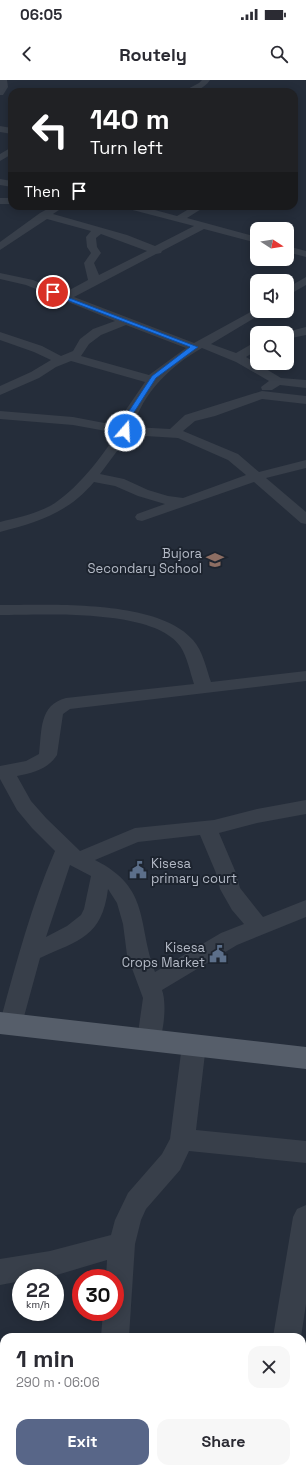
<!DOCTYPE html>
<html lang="en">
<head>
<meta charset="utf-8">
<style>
  body { margin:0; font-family:"Space Grotesk",sans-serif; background:#f7f7f7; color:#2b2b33; height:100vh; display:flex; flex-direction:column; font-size:15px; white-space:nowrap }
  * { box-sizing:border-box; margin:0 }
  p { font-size:13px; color:#7c7c81 }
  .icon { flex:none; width:22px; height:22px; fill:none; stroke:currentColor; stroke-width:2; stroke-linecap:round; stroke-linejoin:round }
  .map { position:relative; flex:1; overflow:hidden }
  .panel { position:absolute; left:0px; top:1253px; width:306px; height:140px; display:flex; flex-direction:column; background:#fff; border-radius:12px 12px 0 0; box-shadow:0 2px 10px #0003 }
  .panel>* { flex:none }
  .top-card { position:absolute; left:8px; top:8px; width:290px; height:122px; border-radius:12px; box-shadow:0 2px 10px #0003; background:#202124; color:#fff; overflow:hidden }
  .needle { width:26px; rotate:102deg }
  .buttons { position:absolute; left:250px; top:142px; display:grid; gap:8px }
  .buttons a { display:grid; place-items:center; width:44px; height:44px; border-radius:8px; background:#fff; box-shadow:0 2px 10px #0003; font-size:20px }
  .speed { position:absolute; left:12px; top:1189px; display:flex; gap:8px; font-size:20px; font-weight:700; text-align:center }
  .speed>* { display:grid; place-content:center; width:52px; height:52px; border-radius:50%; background:#fff; box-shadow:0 2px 10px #0003; line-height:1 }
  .speed small { font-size:10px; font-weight:400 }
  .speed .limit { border:6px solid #d22; background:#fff; color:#111 }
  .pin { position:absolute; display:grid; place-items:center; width:34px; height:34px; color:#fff; margin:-17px; border:2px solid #fff; border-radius:50%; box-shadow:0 1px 4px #0007 }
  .me { position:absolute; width:44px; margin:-22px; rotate:19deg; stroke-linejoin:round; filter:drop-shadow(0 0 3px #0008) }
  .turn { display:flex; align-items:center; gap:14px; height:84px; padding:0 16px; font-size:18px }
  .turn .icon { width:52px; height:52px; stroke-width:2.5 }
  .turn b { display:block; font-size:28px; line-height:34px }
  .then { display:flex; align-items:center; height:38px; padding:0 16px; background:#0003; gap:8px; font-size:15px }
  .round { display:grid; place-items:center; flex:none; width:42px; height:42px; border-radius:12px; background:#f7f7f7 }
  .overview { display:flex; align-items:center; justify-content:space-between; height:68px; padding:0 16px }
  h1 { font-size:24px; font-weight:700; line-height:30px }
  .button { display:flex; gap:8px; margin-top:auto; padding:8px 16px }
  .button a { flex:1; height:46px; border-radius:12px; background:#586688; color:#fff; font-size:16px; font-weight:700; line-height:46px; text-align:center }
  .button a+a { background:#f7f7f7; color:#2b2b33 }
  .status { display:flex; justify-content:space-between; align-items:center; height:28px; padding:0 20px; background:#fff; direction:ltr }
  .status svg { height:11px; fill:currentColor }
  header { display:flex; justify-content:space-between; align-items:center; height:52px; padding:0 16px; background:#fff; font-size:18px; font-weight:700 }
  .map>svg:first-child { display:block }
</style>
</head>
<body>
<div class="status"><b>06:05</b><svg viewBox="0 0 49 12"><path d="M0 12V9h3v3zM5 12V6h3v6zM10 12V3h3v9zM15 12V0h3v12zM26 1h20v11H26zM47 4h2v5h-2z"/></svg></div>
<header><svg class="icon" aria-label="back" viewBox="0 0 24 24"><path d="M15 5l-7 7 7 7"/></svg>Routely<svg class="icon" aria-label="search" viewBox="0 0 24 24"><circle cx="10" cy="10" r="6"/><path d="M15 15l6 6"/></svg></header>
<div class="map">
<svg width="306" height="1393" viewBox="0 0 306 1393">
  <rect width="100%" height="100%" fill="#252d3a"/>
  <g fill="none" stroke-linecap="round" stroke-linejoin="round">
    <path fill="#383f4a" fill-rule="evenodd" d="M0 0H7L8 7 3 15H0Z
      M202 0H210C203 10 194 12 182 12L199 3Z
      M0 46 12 48V54L0 52Z
      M12 67V74L0 81V74Z
      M0 99 12 101V107L0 105Z
      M0 118H12V124H0Z
      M53 126H65L53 134 127 155 155 166 194 146 125 128 123 126H140L177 136 194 126H206L187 138 257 157V163L204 149 162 171 161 173 156 174 74 217 194 263 256 229 257 231H266L211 264 236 273 257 261V270L246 277 281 298 306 300V308L280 305 272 310H262L261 307 269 301 236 282 202 268C170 286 143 313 133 347L170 349 185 335 262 311 306 316V324L262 319 215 336 195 341 183 351 238 374 259 392 306 380V388L266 398 306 432V444L301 443 254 402 142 441 137 440 135 437 137 434 165 424 138 416 115 406 94 402C68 433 38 442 0 452V442C16 438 35 434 50 426 75 412 102 377 117 353L73 345 0 339V331L73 337 120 346 123 334 145 302 71 281 56 287 39 298 0 315V306L31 292 51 280 34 272 0 260V252L42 266 61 276 73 271 80 259 93 249 115 241 26 205 0 199V193L33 200 64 213 88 200 84 183 91 173 87 167 86 157 91 151 47 139 0 170V162L40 133ZM101 154 147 171 99 195 94 183 101 173 97 167 96 158ZM126 245 186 268 149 295 81 276 89 264 101 255ZM129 355 178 358 228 380 246 395 183 418 168 416 148 410 124 399 100 394Z
      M287 166 306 171V177L287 172Z
      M306 197V205L287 216V208Z
      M306 247V255L287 259V253H282Z
      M0 525C50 525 158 519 193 560 203 571 206 588 211 602L306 591V601L70 629 63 634 57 675C48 689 33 693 17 696L31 721 46 738 80 771 135 748 214 740 257 729 306 720V734L257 743 219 753 236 793 240 808 263 837 306 820V837L237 865 162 910C167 923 164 954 157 967L149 969 141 967 137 960 143 918 127 875 123 844 117 823 108 809C102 857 79 860 40 878L22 944 19 951 11 953 3 951 0 942C16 884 31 826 55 771L32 748 17 730 0 699V686L26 681 39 674C42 650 39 625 66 618L194 604C190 592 187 576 180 566 153 528 43 535 0 535ZM200 755 216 793 220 809 232 830 244 844 221 853 155 892C137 844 151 808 95 780L138 762ZM70 785 91 796 84 829 81 835 67 846 46 857Z
      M194 955 202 958 206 965 196 1050 306 1061V1083L189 1071 180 1090 146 1129 141 1140 135 1164 129 1257H101L103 1232H115V1198H106L107 1180 50 1197 21 1198V1201L0 1205V1179L50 1171 111 1155 115 1140 128 1113 162 1074 170 1059 182 965 186 958Z
      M306 1125V1224L301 1257H273L293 1137 297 1129Z
      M245 1389H275L273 1393H243Z"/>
    <path fill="#565e6a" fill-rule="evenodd" d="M0 932 306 967V989L0 954Z"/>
  </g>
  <path fill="#1a73e8" stroke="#114b97" d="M51 211 198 267 156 298 133 334 127 352 122 351 127 334 152 296 190 267 51 214Z"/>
  <defs>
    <g id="school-bare" transform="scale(1.38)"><path d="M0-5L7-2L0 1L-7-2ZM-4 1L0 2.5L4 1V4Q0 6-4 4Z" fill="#8d6e63" stroke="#1d242f" stroke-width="2.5" paint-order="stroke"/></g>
    <g id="civic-bare" transform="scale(1.38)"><path d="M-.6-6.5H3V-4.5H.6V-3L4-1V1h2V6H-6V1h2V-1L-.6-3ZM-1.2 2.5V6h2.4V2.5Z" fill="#5c6f8a" stroke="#1d242f" stroke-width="2.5" paint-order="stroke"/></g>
  </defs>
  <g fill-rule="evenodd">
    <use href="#school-bare" x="215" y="480"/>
    <use href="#civic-bare" x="138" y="790"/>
    <use href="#civic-bare" x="218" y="874"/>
  </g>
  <g text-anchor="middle" stroke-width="4" stroke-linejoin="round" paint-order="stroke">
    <g font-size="13" fill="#b4bac6" stroke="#1d242f" text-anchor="end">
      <text x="202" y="478">Bujora<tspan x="202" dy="15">Secondary School</tspan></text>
      <text x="151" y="788" text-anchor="start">Kisesa<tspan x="151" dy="15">primary court</tspan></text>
      <text x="205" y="872">Kisesa<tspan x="205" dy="15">Crops Market</tspan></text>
    </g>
  </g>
</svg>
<div class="buttons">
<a><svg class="needle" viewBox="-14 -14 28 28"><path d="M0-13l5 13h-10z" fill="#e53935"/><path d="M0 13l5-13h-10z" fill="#7c7c81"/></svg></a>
<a><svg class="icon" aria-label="sound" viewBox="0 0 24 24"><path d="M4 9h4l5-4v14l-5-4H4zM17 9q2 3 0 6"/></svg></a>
<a><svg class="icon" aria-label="search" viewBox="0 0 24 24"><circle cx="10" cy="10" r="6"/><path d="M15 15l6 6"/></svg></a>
</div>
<div class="speed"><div>22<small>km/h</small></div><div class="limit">30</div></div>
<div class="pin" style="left:53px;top:212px;background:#d93025"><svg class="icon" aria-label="arrive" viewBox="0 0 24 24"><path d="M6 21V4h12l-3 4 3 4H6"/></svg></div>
<svg class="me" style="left:125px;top:351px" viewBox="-20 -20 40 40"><circle r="17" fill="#1a73e8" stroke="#fff" stroke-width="3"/><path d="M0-11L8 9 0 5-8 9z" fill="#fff"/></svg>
<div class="top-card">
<div class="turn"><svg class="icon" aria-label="left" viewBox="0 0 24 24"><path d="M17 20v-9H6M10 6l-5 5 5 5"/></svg><div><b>140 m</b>Turn left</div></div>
<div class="then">Then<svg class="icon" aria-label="arrive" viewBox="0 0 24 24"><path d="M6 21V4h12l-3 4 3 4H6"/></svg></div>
</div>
<section class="panel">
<div class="overview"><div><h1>1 min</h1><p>290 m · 06:06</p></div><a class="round"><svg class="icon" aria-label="close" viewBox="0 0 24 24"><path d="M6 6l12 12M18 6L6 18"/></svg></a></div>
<div class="button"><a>Exit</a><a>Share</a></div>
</section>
</div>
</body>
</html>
